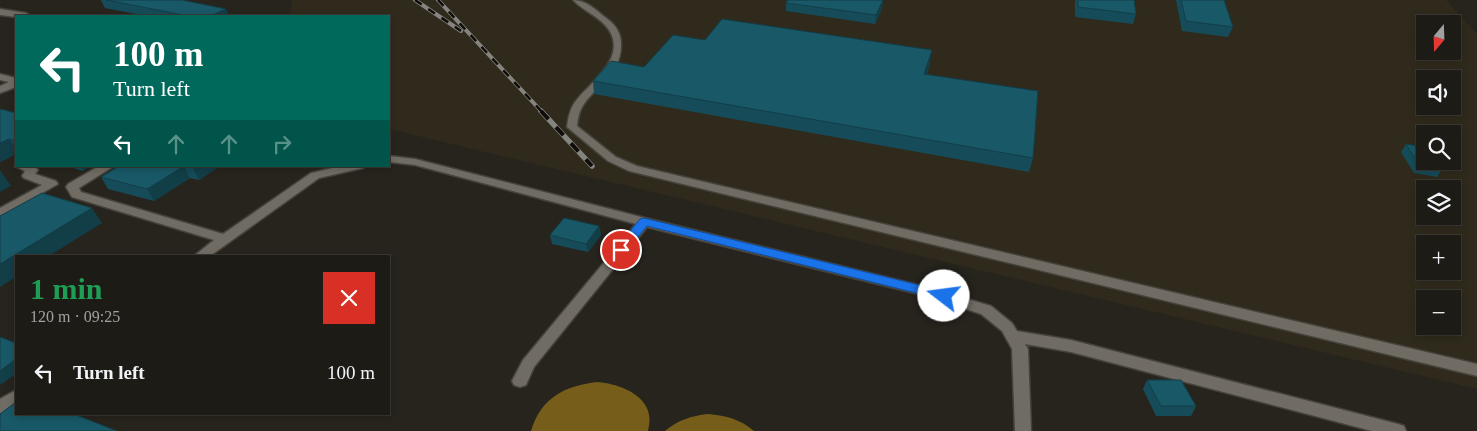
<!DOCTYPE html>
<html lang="en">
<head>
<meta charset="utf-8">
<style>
  body { margin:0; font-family:Georgia,serif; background:#2a2823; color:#f1f3f6; height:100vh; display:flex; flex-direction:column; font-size:19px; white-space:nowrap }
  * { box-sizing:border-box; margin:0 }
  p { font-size:16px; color:#a0a1a1 }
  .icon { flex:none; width:28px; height:28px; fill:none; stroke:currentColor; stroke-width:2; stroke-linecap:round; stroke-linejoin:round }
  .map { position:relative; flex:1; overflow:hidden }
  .sheet { position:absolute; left:15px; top:255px; width:375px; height:160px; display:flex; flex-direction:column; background:#1d1b16; border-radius:0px; box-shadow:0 2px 8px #0003,0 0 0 1px #3b3935 }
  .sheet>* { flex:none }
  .hud { position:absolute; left:15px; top:15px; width:375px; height:152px; border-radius:0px; box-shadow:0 2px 8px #0003,0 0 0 1px #3b3935; background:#00695c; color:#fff; overflow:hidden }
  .needle { width:32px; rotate:199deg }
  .fabs { position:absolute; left:1416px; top:15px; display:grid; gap:10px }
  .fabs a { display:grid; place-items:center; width:45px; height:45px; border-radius:0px; background:#1d1b16; box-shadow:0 2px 8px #0003,0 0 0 1px #3b3935; font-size:25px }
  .pin { position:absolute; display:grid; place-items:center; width:42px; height:42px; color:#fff; margin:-21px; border:2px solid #fff; border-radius:50%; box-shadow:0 1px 5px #0007 }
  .me { position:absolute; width:55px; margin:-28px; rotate:285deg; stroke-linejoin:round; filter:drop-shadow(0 0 4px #0008) }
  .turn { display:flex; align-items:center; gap:18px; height:105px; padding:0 15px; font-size:22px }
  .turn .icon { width:65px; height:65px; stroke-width:2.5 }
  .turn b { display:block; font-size:35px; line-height:42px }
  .lanes { display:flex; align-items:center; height:48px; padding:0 15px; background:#0003; justify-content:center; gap:25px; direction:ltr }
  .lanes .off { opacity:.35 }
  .round { display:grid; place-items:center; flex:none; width:52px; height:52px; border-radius:0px; background:#2a2823 }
  .headline { display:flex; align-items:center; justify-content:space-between; height:85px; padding:0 15px }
  h1 { font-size:30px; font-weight:600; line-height:38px; color:#1e9e55 }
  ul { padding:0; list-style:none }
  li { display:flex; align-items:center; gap:15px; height:65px; padding:0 15px }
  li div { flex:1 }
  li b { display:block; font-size:19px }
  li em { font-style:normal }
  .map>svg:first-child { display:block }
</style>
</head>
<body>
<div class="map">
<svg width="1477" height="431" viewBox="0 0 1477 431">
  <rect width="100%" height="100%" fill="#27241d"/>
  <path fill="#2f2a1c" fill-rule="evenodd" d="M292 0H1446L1477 34V389L389 129V16H290ZM1425 24H1452V51H1425ZM1425 79H1452V106H1425ZM1425 134H1452V161H1425ZM1425 189H1452V216H1425ZM1425 244H1452V271H1425ZM1425 299H1452V326H1425Z"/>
  <path fill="#765e1a" d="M597 382C622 384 658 398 648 431H531C541 398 564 386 597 382Z
    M708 414C727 416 740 419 754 431H665C678 420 691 416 708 414Z"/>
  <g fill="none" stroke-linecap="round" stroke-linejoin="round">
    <g stroke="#44423c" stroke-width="3">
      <path id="minor" d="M573 0C586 0 596 10 606 18 616 25 622 34 621 47 620 74 598 84 584 104 579 111 578 118 577 126L616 157 637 166 1477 364V376L629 171 608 161 567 127C568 118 570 109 575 102 590 82 627 59 609 30 601 17 583 11 573 0Z
        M0 9 26 13 30 16 16 17 0 15Z
        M0 74 16 78V87L0 93V86L9 82 0 80Z
        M389 156 415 159 645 218 934 289 991 306 1012 323 1017 331 1071 340 1398 424 1404 426 1406 431H1372L1071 352 1025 344 1028 349 1031 431H1015L1012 349 1002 331 981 314 927 296 647 227 534 367 526 385 520 387 514 385 512 381 523 360 636 224 415 165 389 162Z
        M16 165V166L36 168 38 170 35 174 56 181 58 184 0 217V208L42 185 24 178 22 176 25 171 15 166Z
        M99 166H114L79 188 81 192 223 234 311 173 341 166H365L363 168 319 178 210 256H194L214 240 72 197 66 187 68 184Z
        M16 390V405L0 415V399Z"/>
    </g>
    <use href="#minor" fill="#706c63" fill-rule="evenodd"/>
    <g stroke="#86847e" stroke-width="4">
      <path id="rail-far1" d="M415 0 461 31
        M438 0 542 112"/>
    </g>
    <g stroke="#86847e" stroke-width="5.5">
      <path id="rail" d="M541 111 592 166"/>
    </g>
    <use href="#rail-far1" stroke="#0f0d0a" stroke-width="2.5" stroke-dasharray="8" stroke-linecap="butt"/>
    <use href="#rail" stroke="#0f0d0a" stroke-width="4" stroke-dasharray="11" stroke-linecap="butt"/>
  </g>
  <path fill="#164c59" d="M101 0H182L229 16H146L105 8Z
    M1075 0H1134L1136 14 1133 24 1075 17Z
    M1176 0H1224L1233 27 1228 37 1182 31Z
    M786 3 882 9 875 24 786 11Z
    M930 63 927 74 1033 158 1029 172 594 94 593 81 644 67Z
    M0 109 16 113V154L0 162Z
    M1406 144 1443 168 1437 177 1414 173 1401 152Z
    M67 166H90L83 171Z
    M119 166H220L199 180 190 178 154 201 108 189 101 177Z
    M599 226 601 235 588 252 552 244 550 235Z
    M1147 380 1196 406 1191 416H1156L1143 389Z"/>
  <path fill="#123e48" d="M883 0 882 9 875 24 876 15Z
    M226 9 229 16H210Z
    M932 50 930 63 922 87 924 74Z
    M9 139 16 149V154L0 162V143Z
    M80 166H90L83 171Z
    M184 166 190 178 154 201 147 189Z
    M196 166H220L199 180 193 168Z
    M1 171 11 186 0 192V172Z
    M92 208 102 223 49 256H16V277L0 287V264Z
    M599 226 601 235 588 252 586 244Z
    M16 359V374L0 385V371Z"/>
  <path fill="#195867" stroke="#123e48" d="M106 0H182L226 9 210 16H188Z
    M788 0H883L876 15 786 3Z
    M1078 0H1134L1136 14 1078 7Z
    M1181 0H1224L1233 27 1186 21Z
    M722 19 932 50 924 74 1038 91 1033 158 593 81 611 61 644 67 673 35 705 40Z
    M0 109 16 113V141L9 139 0 143Z
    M1406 144 1425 147V161H1438L1443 168 1419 165Z
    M119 166H184L147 189 101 177Z
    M185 166H196L193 168Z
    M42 193 92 208 0 264V216Z
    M564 218 599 226 586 244 550 235Z
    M0 337 16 343V359L0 371Z
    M1147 380H1181L1196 406H1161Z
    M16 402V414H74L117 431H0V414Z"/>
  <path fill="#1a73e8" stroke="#114b97" d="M644 218 944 291 949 293 951 296 949 299 944 300 647 226 625 253H617L615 250 617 247 640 219Z"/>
</svg>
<div class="fabs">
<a><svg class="needle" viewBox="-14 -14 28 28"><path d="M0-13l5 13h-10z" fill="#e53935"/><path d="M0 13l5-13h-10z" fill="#a0a1a1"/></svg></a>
<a><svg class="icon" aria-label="sound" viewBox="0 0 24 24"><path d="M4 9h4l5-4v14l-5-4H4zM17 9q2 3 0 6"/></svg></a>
<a><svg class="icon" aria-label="search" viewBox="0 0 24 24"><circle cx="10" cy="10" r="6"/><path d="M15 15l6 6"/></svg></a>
<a><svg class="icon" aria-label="layers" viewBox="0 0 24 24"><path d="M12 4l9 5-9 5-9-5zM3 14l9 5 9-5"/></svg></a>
<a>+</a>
<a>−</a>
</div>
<div class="pin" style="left:621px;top:250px;background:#d93025"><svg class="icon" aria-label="arrive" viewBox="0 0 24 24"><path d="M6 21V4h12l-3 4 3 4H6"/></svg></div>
<svg class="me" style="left:944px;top:296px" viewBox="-20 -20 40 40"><circle r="19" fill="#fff"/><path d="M0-13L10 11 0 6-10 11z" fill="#1a73e8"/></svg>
<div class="hud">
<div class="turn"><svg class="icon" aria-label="left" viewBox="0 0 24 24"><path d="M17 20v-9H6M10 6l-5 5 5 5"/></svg><div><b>100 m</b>Turn left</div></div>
<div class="lanes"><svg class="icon" aria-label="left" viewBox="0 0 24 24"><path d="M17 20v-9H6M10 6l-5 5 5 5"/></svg><svg class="icon off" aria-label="ahead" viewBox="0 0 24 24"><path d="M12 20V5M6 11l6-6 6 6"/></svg><svg class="icon off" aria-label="ahead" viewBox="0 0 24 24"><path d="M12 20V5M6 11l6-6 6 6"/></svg><svg class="icon off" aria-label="right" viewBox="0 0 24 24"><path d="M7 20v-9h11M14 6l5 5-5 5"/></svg></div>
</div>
<section class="sheet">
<div class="headline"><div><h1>1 min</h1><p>120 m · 09:25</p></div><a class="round" style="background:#d93025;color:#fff"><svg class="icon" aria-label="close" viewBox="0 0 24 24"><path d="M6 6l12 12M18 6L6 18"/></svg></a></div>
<ul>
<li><svg class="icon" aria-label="left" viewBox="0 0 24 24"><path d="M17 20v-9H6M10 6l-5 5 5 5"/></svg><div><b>Turn left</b></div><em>100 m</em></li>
</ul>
</section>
</div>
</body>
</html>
